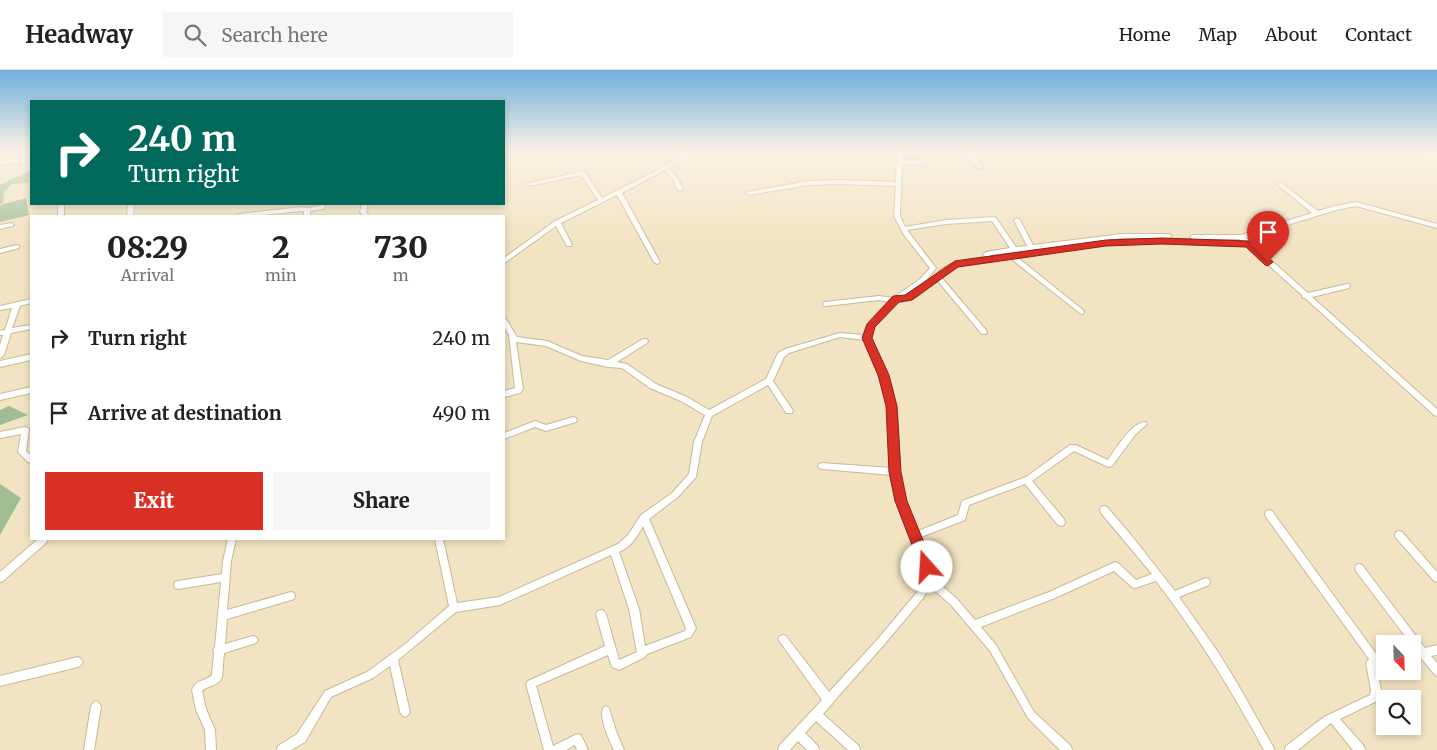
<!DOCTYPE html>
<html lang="en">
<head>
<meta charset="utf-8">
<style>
  body { margin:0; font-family:Merriweather,serif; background:#f6f6f6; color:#222; height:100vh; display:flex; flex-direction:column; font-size:19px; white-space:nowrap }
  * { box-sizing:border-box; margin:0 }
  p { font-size:16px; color:#767676 }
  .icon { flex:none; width:28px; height:28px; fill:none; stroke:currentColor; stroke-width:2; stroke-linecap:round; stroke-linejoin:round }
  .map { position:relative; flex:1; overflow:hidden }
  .panel { position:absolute; left:30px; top:145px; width:475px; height:325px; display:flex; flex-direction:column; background:#fff; border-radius:0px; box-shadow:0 2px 8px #0003 }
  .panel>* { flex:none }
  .guide { position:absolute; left:30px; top:30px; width:475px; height:105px; border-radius:0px; box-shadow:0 2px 8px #0003; background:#00695c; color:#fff; overflow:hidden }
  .needle { width:32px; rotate:157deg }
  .tools { position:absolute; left:1376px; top:565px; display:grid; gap:10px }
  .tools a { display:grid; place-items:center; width:45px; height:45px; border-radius:0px; background:#fff; box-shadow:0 2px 8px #0003; font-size:25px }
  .pin { position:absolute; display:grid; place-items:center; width:42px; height:42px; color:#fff; margin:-51px -21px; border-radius:50% 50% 50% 0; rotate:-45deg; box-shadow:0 0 5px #0007 }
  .pin .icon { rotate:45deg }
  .me { position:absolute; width:55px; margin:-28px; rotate:341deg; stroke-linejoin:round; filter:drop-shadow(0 0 4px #0008) }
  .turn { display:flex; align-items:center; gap:18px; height:105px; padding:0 15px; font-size:22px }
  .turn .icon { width:65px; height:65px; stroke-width:2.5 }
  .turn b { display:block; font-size:35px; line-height:42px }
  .eta { display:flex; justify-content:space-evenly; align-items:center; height:85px; text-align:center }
  .eta b { font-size:30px; font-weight:800; line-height:35px }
  .cta { display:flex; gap:10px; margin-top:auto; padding:10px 15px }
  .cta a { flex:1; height:58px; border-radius:0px; background:#d93025; color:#fff; font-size:20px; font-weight:800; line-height:58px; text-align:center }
  .cta a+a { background:#f6f6f6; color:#222 }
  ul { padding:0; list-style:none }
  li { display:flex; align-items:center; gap:15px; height:75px; padding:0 15px }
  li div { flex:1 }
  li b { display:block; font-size:19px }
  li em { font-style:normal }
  header { display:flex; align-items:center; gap:30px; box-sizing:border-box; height:70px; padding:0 25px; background:#fff; border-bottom:1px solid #e0e0e0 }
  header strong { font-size:24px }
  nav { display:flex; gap:28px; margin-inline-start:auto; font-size:18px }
  .search { width:350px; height:45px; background:#f6f6f6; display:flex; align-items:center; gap:12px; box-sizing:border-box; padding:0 18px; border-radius:0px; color:#767676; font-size:19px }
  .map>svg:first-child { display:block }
</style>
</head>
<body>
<header>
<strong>Headway</strong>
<div class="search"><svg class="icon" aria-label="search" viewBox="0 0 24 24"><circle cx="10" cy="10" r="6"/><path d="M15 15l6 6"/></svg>Search here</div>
<nav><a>Home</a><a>Map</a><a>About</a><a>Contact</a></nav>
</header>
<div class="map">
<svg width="1437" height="680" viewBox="0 0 1437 680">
  <rect width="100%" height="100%" fill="#f2e3c2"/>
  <path fill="#a0bd96" d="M31 100 29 113 12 114 4 122 3 133 0 134V115Z
    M26 128 29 145 0 152V135Z
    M9 336 28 345 0 355V340Z
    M0 414 21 428 0 465Z"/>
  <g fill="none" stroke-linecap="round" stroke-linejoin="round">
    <g stroke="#c7b999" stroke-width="2">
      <path id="minor" d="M688 81H695L669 98 679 110 683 119 682 120H678L673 110 665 100 622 123 660 192 659 193 657 194 654 192 617 125 561 153 572 175 571 176H567L556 156 506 192 504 193V188L555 151 598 130 581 105 530 116 527 114 528 113 583 101 585 102 602 128 656 101Z
        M897 81H903L902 90H925L928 92 925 94H902L900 146 905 157 946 150 994 147 996 148 1016 177 1027 176 1014 150 1017 148 1020 150 1033 175 1122 164H1169L1172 166 1169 168H1122L990 185 991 187 1007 184 1010 183 1012 184 1106 171 1162 169 1243 172 1239 169H1193L1190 167 1193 165H1241L1312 143 1278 115 1277 114 1280 112 1318 141 1335 136 1356 132 1437 154V158L1356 136 1336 140 1246 168 1308 223 1347 214H1349L1350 216 1349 218 1312 227 1437 339V346L1434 345 1305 228H1303L1302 225 1247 176 1162 173 1106 175 1017 187 1083 240 1084 242 1083 244H1081L1010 188 961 195 955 197 941 207 986 260 987 262 986 264H982L937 210C926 220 913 233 898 232L874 257 870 268 892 318 898 352 900 413 912 449 918 461 958 445 962 431 1026 407 1070 375H1076L1108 390C1115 380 1132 351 1146 352L1147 354 1135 365 1112 396 1109 397 1106 396 1074 381 1032 411 1064 449 1065 452 1064 455 1061 456 1058 455 1025 414 969 435 965 450 921 467 926 479 932 507 957 529 975 550 1049 522 1115 492 1118 493 1136 510 1152 504 1101 443 1100 440 1101 437 1104 436 1107 437 1131 465 1175 521 1206 508 1209 509 1210 512 1209 515 1179 527 1218 582 1237 613 1275 680H1264C1232 621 1197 564 1156 511L1135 518 1132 517 1114 501 1055 528 981 557 996 575 1034 642 1071 676 1072 680H1060L1028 648 990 581 951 535 929 516 924 527 883 576 834 631 832 634 830 636 823 644 859 676 860 680H848L816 651 805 663 818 676 819 680H807L798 671 790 680H778L779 676 822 630 780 572 778 569 780 566 783 565 786 566 829 622 877 570 918 521 924 509 918 479 904 449 892 413V405L822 399 819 398 818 396 819 394 822 393 892 398 890 352 884 318 864 270 840 267 789 283 784 287 773 311 792 339 793 341 792 343H786L768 315 712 346 702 372 696 407 678 427 649 449 696 558 691 567 647 584 645 587 619 600 612 597 608 585 536 616 553 676 577 664 581 665 588 680H577L575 675 566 680H544L526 614 528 611 605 576 596 544 598 541 601 540 604 541 606 544 619 590 637 582 629 539 611 485 500 535 456 542 398 590 410 642 408 645 405 647 402 645 400 642 390 596 373 608 331 627 305 672 291 680H277L278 676 297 664 325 621 367 602 404 575 449 536 435 469H443L457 533 499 527 618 474 628 465 641 445 672 423 689 404 694 372 705 345 681 331 650 318 622 298 608 297 581 291 546 276 516 272 523 319 520 323 504 327V321L515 318 509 265 504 256V249H506L517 267 547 271 582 286 608 290 643 269H647L648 271 647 273 617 292 627 294 656 314 687 327 709 340 766 309 778 283 785 279 840 263 864 265 869 254 889 232 879 230 826 236H824L823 234 824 232 879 226 893 228 920 209 930 198 904 165 894 146 896 116 838 114 809 115 749 125 746 123 747 122 809 111 838 110 896 112ZM992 151 1010 178 986 182 983 184 985 187C973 189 960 189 949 195 933 203 922 220 903 227L924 213 936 198 907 160 946 154ZM643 456 686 558 685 561 645 576 639 539 619 482C631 477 637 467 643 456Z
        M966 81H972L982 97 981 98H977Z
        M31 87V91L0 95V91Z
        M58 134H64V146H58Z
        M128 134H134L133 146H127Z
        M321 134H327L323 139 310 141V146H304V141H301L253 146H236L239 144 301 137 307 138 319 136Z
        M362 134H368L366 142 369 146H363L360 142Z
        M11 153 14 155 13 156 0 159V155Z
        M17 175 19 176V178L0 183V179Z
        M31 229V233L20 236 12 258 31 255V259L11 263 4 285 0 288V275L3 265H0V261L5 260 12 238 0 240V236Z
        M31 284V290L0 297V291Z
        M31 317V323L0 330V324Z
        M573 347 576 348 577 350 576 352 546 361 535 357 504 369V363L535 351 546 355Z
        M25 357 28 358 29 360 26 381 31 385V393L28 392 18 382 21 364 0 368V362Z
        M1269 440 1272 441 1377 585 1385 584V594L1376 595 1381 620 1377 631 1340 649 1364 676 1365 680H1353L1331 653 1298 680H1285L1286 676 1324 647 1370 625 1371 620 1366 593 1369 589 1266 447 1265 444 1266 441Z
        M1399 461 1402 462 1437 502V512L1434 511 1396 468 1395 465 1396 462Z
        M38 469H48L47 472 3 511 0 512V502Z
        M228 469H236L231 491 227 540 291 522 294 523 295 526 294 529 291 530 227 549 225 574 253 566 256 567 258 570 256 573 253 574 224 583 222 607C218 617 208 615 202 621L206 639 215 660 216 680H206L205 660 196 640 192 620C197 608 205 612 212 605L214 583 213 580 215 577 221 512 178 519 175 518 174 515 175 512 178 511 222 504 223 491Z
        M1359 494 1362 495 1425 578 1437 575V585L1431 586 1437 593V606L1434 604 1421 588 1412 589V580H1415L1412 576V574H1411L1356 501 1355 498 1356 495Z
        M78 587 81 589 83 592 81 595 78 597 0 616V606Z
        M96 631 99 633 101 636 94 680H84L91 636 93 633Z
        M606 636 609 638 616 661 624 680H614C609 669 599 649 603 638Z"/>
    </g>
    <g stroke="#fff" stroke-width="3">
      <path id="highway" d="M1427 81H1437V85L1428 83Z"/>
    </g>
    <use href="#minor" fill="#fff" fill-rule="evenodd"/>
    <use href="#highway" fill="#f5c8be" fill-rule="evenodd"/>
  </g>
  <linearGradient id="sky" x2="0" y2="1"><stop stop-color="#70afde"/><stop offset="0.46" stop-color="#f9f2e4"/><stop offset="1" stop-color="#f9f2e4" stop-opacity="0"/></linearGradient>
  <rect width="1437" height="176" fill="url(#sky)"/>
  <path fill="#d93025" stroke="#8d1f18" d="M1162 168 1249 171 1273 192 1268 196 1265 195 1246 177 1162 174 1106 176 958 197 912 230 899 232 875 257 872 268 889 305 897 336 901 402 907 431 934 497 932 501H922L895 431 889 402 886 336 878 305 862 268 867 254 893 226 905 225 955 191 1106 170Z"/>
</svg>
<div class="tools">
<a><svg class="needle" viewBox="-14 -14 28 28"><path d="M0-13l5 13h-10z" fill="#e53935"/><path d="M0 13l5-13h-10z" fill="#767676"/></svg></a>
<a><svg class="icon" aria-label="search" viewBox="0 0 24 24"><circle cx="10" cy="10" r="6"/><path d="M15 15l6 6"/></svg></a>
</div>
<div class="pin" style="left:1268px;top:192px;background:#d93025"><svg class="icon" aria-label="arrive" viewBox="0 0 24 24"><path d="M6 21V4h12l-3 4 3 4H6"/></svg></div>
<svg class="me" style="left:927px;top:497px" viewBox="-20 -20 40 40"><circle r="19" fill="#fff"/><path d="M0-13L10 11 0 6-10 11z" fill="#d93025"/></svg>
<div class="guide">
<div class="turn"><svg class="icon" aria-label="right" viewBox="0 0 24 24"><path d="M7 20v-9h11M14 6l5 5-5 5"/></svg><div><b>240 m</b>Turn right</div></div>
</div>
<section class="panel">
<div class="eta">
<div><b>08:29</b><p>Arrival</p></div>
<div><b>2</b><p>min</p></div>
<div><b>730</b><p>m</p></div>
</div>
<ul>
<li><svg class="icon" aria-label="right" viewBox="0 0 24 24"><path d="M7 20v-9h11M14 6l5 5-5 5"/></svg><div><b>Turn right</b></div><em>240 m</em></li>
<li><svg class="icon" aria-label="arrive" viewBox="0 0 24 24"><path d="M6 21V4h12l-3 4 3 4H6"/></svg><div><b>Arrive at destination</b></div><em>490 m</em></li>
</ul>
<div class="cta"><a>Exit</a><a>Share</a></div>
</section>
</div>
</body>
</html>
